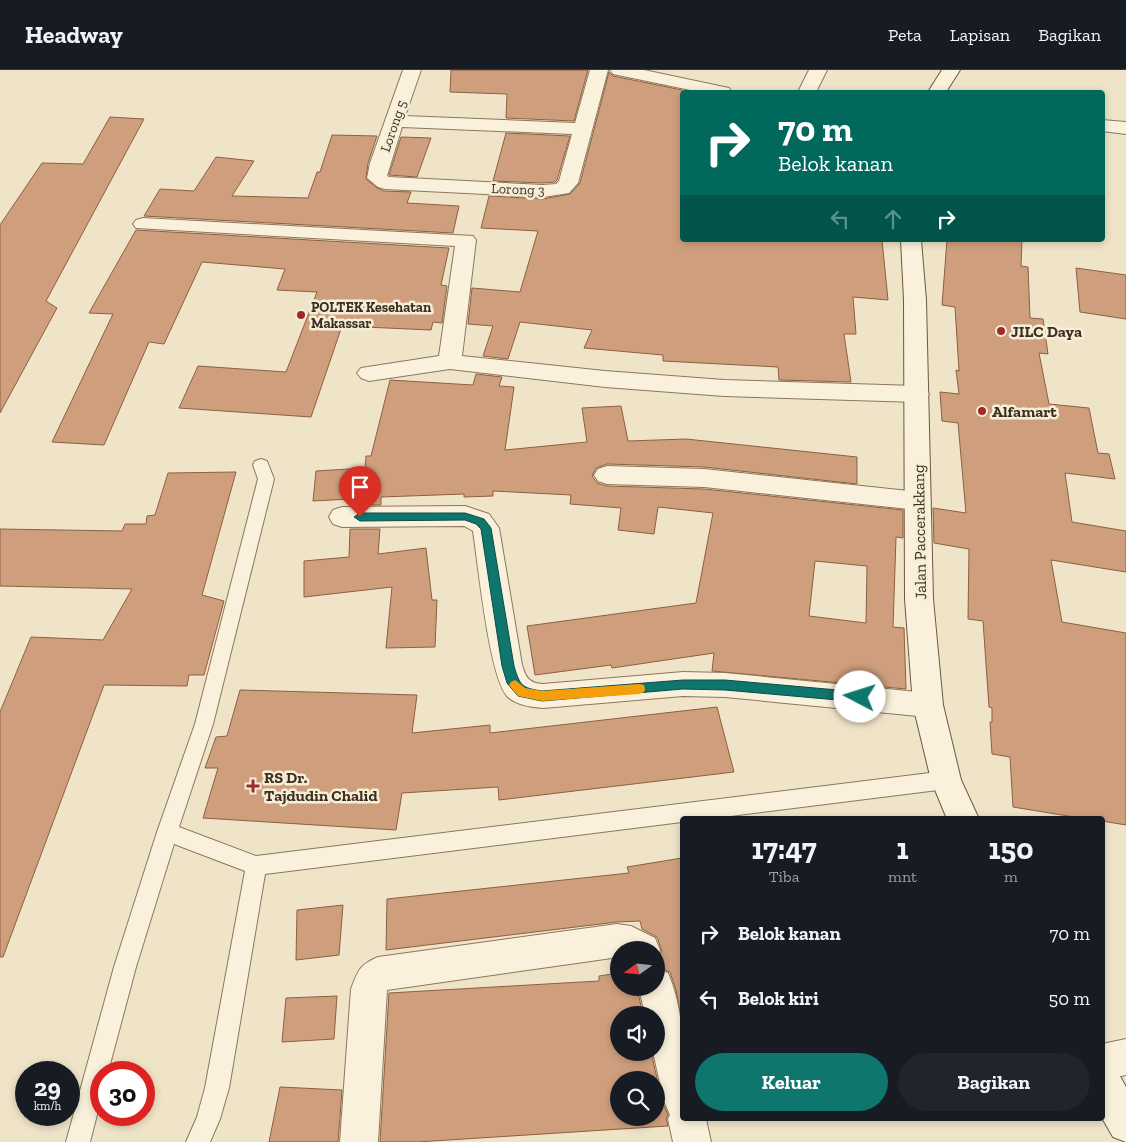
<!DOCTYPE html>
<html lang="id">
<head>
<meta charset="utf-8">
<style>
  body { margin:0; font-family:"Zilla Slab",serif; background:#20242c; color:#f1f3f6; height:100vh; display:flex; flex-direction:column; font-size:19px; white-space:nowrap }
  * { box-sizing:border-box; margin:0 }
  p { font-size:16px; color:#9ea1a6 }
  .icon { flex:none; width:28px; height:28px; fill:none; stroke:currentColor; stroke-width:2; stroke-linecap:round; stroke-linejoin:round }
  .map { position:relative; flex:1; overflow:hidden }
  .panel { position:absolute; left:680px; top:746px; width:425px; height:305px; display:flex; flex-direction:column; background:#171b24; border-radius:5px; box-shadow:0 2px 8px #0003 }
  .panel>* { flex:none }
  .top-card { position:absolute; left:680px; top:20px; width:425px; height:152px; border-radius:5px; box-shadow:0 2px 8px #0003; background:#00695c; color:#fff; overflow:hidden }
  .needle { width:32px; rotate:255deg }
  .buttons { position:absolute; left:610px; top:871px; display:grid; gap:10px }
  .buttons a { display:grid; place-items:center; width:55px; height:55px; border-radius:50%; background:#171b24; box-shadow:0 2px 8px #0003; font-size:25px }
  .speed { position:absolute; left:15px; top:991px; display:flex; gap:10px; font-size:25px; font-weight:700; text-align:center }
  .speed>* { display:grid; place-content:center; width:65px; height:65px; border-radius:50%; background:#171b24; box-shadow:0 2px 8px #0003; line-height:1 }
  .speed small { font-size:12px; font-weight:400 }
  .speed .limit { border:8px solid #d22; background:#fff; color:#111 }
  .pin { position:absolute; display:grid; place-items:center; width:42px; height:42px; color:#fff; margin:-51px -21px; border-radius:50% 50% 50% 0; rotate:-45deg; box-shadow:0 0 5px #0007 }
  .pin .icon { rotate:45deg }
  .me { position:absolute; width:55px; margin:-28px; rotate:275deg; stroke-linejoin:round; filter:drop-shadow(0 0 4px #0008) }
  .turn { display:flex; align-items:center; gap:18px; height:105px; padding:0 15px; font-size:22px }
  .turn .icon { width:65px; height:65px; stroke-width:2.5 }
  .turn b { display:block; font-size:35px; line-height:42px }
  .lanes { display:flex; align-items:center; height:48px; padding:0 15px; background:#0003; justify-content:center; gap:25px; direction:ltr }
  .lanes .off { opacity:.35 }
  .eta { display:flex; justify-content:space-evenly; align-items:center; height:85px; text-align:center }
  .eta b { font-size:30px; font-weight:700; line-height:35px }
  .action { display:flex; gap:10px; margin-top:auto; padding:10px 15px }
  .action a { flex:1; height:58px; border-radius:30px; background:#0f766e; color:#fff; font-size:20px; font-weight:700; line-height:58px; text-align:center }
  .action a+a { background:#20242c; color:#f1f3f6 }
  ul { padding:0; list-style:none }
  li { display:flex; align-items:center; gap:15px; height:65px; padding:0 15px }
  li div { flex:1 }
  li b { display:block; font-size:19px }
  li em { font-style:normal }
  header { display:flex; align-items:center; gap:30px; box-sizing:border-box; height:70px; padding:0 25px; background:#171b24; border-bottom:1px solid #363941 }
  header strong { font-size:24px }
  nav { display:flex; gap:28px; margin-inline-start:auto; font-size:18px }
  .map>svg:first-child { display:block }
</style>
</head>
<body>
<header>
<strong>Headway</strong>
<nav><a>Peta</a><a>Lapisan</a><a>Bagikan</a></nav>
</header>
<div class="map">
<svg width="1126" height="1072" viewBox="0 0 1126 1072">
  <rect width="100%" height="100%" fill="#f0e4c8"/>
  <path fill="#cf9f7d" stroke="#8d5f41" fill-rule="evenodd" d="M451 0H588L574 51 506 48 507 24 450 22Z
    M609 2 613 6 682 20V170H882L888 230 853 227 856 264H844L851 312 779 310 778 297 663 291V285L584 278 592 260 520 252 508 289 483 286 493 256 468 254 472 218 520 222 538 161 481 158 489 126 543 129 570 124 580 113Z
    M110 47 144 49 46 231 57 238 0 343V155L42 93 83 94Z
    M506 63 570 66 557 110 555 112 543 113 493 111Z
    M332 65 377 66 368 93 366 109 377 118 384 121 411 122 407 133 459 136 453 163 144 146 160 119 194 121 216 87 254 91 232 126 308 128 317 102H320Z
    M401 67 431 68 417 107 389 105Z
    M136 160 449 178 441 215 447 216 442 253 433 252 431 260 342 256 311 347 179 338 198 296 286 302 317 222 277 220 285 199 202 192 164 274 149 272 104 375 52 372 113 244 89 243Z
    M947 170H1022L1021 196 1028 197 1030 248 1043 249 1048 284 1039 283 1049 334 1089 338 1098 383 1109 384 1115 409 1065 403 1072 452 1126 461V502L1051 490 1062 552 1126 563V755L1102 751V749H1086L1013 737 1010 687 992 684 990 652H992V638L989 637 983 551 968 549 969 479 934 473 933 438 966 443 958 353 942 351 940 322 959 324 956 300 959 301 955 237 942 235Z
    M1076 198 1126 205V249L1080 242Z
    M476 304 502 307 499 316 514 317 505 380 587 372 582 338 621 336 628 371 686 369 857 387V414L704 397 607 394 596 398 592 406 597 413 607 416 704 419 903 440V468L896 467 893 557 904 558 906 619 712 601 714 583 612 598 611 595 535 605 527 556 696 533 713 443 658 437 654 464 618 460 621 438 570 434 571 425 493 421V426L464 427V424L381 427V435H351V429L313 431 316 401 365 398 366 386H371L390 310 473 315ZM815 491 867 496 866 553 809 546Z
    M236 402 202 525 224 531 204 605H189L187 616 104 615 3 887H0V642L31 567 103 570 132 519 0 516V459L122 461 125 454H146L147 446 155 445 168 403Z
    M350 459H380L378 484 426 478 432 530H437L435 577 386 578 392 517 304 527V491L349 487Z
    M240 620 417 625 412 663 490 655V663L717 637 734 702 499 730 498 717 402 723 396 760 203 748 218 698H205L216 667 227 666Z
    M682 788V952L676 920 670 902 656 896V891L662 881 657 867 642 859 640 851 617 852 386 880 387 829 629 803 627 797Z
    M343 835 339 885 296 890 297 840Z
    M619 903V918H637L643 945H619V982H651L662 1031 668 1045 666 1049 668 1056 417 1072H380L389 923 599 911V906ZM619 1010H656V1048H619Z
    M337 926 334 969 282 972 286 928Z
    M280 1017 342 1020 338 1072H269Z"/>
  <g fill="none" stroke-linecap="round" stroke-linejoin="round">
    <g stroke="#8d765c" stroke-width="2">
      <path id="service" d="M261 389 267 391 274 409 213 654 179 757 256 786 946 701 953 704 956 710 953 716 946 719 707 749H682V752L265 804 229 1018 220 1049 210 1072H186L197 1047 205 1018 245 801 174 774 136 897 108 1002H101V1029L90 1072H66L114 897 157 762 195 654 258 409 253 395 255 391Z"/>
    </g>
    <g stroke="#8d765c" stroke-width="2">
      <path id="minor" d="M403 0H421L405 46 575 53 590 0H608L578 113 569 123 543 127 385 119 378 117 367 108 370 93ZM402 57 572 64 559 111 556 114 543 115 389 107 387 106Z
        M610 0H644L729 18 732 22H700L613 4Z
        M809 0H827L816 22H798Z
        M1102 50 1126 52V64L1102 61Z
        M143 148 473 166 476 170 462 286 605 301 724 310 917 316 925 318 929 324 925 330 917 332 724 326 605 317 450 299 369 311 361 308 357 303 361 298 439 286 455 176 136 158 133 154 136 150Z
        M607 396 704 399 918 422 927 424 931 431 927 438 918 440 704 417 607 414 598 411 594 405 598 399Z
        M465 436 489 444 499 458 522 595C526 608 529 613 543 614L683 602 725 603 928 623 938 626 943 635 938 644 928 647 725 627 683 626 543 638C531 637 515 635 507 626 489 606 478 493 473 461L464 456 342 457 333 454 329 447 333 440 342 437Z
        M617 854 631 856 655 868 660 880 656 889V880H619V887L387 920 378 1072H340L351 919C358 901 359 895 378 887Z
        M656 898 668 903C688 949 682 1000 682 1049H706L711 1072H673L668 1049 670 1045 664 1031 653 982H656V945H645L639 918H656Z
        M1126 969V1005L1102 1010V974Z"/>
    </g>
    <g stroke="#6f573f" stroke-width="2">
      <path id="secondary" d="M942 0H960L946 22H928Z
        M901 170H921L926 230 933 529 943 635 961 710 979 749H947L931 710 913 635 905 529 904 230Z
        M1102 992 1115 997 1126 1017V1072L1113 1067 1102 1048Z"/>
    </g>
    <use href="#service" fill="#faf1dc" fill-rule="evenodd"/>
    <use href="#minor" fill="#faf1dc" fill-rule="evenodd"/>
    <use href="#secondary" fill="#faf1dc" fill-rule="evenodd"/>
  </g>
  <path fill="#0f766e" stroke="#0a4d48" d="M360 443H465L484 449 491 458 514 596C520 616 522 618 542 621L683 610H725L860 622 865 624 866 627 865 631 860 632 725 620 683 619 542 631 518 626 507 613 502 596 481 459 476 454 465 450 360 451 354 447Z"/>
  <path fill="#f59e0b" d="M515 610 525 618 542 621 639 614 644 615 645 619 644 622 639 624 542 631 518 626 509 615 511 612Z"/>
  <g fill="#9e2a2b" stroke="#f7eed8" stroke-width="2">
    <circle cx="301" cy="245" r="5"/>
    <circle cx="1001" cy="261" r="5"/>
    <circle cx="982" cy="341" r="5"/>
    <path d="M250.5 708.5h5v5h5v5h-5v5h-5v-5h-5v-5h5z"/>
  </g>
  <g text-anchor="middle" stroke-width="5" stroke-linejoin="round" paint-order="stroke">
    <g font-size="14" fill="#3d2e20" stroke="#f7eed8">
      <text transform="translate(393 56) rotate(-71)" y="5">Lorong 5</text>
      <text transform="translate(518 119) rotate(2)" y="5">Lorong 3</text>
    </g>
    <g font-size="14" font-weight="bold" fill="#3d2e20" stroke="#f7eed8" text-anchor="start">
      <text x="311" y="242">POLTEK Kesehatan<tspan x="311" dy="16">Makassar</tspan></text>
    </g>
    <g font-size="16" font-weight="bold" fill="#3d2e20" stroke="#f7eed8" text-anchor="start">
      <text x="1011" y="267">JILC Daya</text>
      <text x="992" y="347">Alfamart</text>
      <text x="264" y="713">RS Dr.<tspan x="264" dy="18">Tajdudin Chalid</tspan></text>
    </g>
    <g font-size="16" fill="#3d2e20" stroke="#f7eed8">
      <text transform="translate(919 462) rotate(-91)" y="6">Jalan Paccerakkang</text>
    </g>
  </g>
</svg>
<div class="buttons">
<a><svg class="needle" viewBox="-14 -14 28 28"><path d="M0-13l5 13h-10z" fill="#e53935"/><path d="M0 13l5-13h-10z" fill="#9ea1a6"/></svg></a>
<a><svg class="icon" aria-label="sound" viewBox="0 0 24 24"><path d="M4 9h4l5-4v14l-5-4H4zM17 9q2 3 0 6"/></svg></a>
<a><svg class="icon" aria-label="search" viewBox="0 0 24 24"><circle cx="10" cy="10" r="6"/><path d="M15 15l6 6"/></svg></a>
</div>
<div class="speed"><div>29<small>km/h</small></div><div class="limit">30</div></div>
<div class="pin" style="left:360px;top:447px;background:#d93025"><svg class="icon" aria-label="arrive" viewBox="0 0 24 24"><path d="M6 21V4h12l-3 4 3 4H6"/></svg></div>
<svg class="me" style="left:860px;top:627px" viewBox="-20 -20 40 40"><circle r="19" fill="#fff"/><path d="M0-13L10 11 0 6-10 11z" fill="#0f766e"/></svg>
<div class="top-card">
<div class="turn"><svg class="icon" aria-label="right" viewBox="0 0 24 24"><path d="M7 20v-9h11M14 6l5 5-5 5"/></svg><div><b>70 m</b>Belok kanan</div></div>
<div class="lanes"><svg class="icon off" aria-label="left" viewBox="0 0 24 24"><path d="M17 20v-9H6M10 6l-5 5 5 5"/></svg><svg class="icon off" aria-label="ahead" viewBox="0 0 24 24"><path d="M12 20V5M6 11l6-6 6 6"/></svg><svg class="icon" aria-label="right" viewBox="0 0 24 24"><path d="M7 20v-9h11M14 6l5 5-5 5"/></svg></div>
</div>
<section class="panel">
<div class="eta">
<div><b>17:47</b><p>Tiba</p></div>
<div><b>1</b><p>mnt</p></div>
<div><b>150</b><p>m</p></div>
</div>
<ul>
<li><svg class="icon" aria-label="right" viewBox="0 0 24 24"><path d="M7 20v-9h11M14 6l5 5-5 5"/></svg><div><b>Belok kanan</b></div><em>70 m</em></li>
<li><svg class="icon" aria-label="left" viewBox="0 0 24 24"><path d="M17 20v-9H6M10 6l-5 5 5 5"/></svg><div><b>Belok kiri</b></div><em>50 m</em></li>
</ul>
<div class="action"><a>Keluar</a><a>Bagikan</a></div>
</section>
</div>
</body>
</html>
